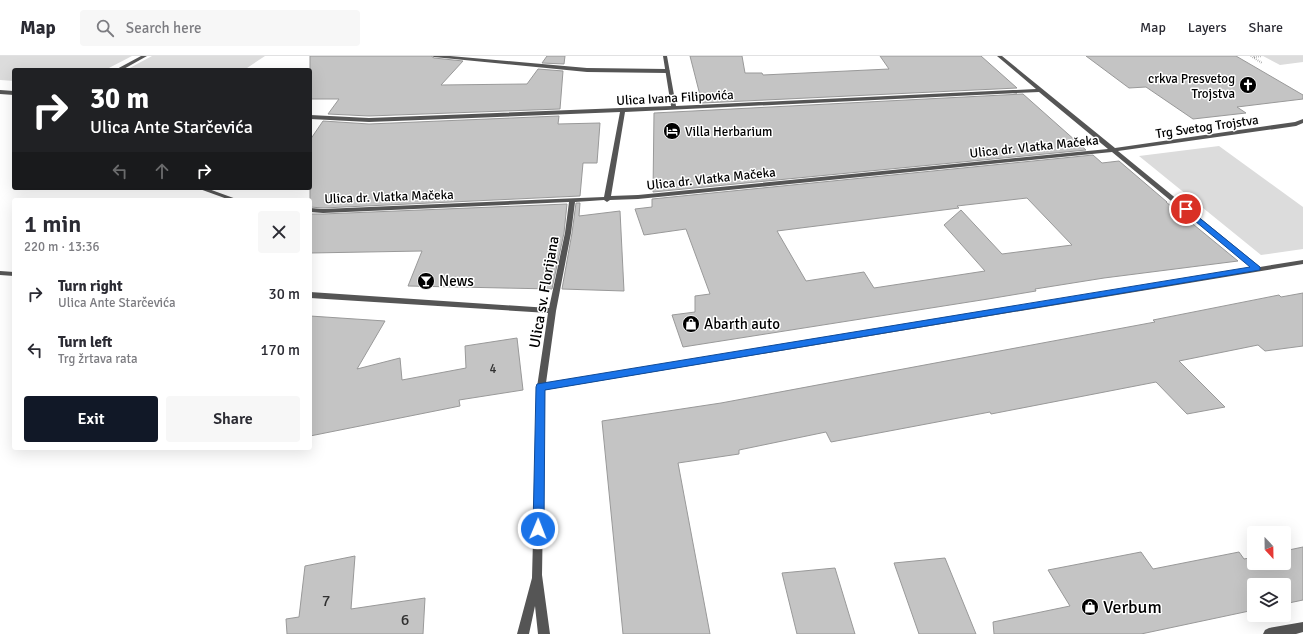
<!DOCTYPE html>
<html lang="en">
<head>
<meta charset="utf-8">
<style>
  body { margin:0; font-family:Signika,sans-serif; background:#f7f7f7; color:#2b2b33; height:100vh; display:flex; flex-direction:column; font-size:15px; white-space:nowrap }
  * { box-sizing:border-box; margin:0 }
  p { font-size:13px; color:#7c7c81 }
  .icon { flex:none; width:22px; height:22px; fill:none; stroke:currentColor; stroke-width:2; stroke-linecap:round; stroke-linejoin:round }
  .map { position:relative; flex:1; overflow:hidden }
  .drawer { position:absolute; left:12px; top:142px; width:300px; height:252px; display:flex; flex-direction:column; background:#fff; border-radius:4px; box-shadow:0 4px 16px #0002 }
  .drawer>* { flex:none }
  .guide { position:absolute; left:12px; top:12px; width:300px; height:122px; border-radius:4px; box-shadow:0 4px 16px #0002; background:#202124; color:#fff; overflow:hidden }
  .needle { width:26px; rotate:158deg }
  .buttons { position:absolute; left:1247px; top:470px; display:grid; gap:8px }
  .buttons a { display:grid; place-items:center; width:44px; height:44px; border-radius:4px; background:#fff; box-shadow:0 4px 16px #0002; font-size:20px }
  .pin { position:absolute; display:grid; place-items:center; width:34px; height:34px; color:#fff; margin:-17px; border:2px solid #fff; border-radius:50%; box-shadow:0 1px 4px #0007 }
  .me { position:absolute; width:44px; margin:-22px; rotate:1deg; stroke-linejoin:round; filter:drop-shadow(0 0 3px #0008) }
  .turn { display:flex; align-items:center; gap:14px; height:84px; padding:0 12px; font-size:18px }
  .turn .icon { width:52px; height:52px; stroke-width:2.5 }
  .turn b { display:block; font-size:28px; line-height:34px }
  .lanes { display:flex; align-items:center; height:38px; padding:0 12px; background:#0003; justify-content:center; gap:20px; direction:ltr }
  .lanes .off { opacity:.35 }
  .round { display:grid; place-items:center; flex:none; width:42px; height:42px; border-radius:4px; background:#f7f7f7 }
  .summary { display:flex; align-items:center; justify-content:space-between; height:68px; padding:0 12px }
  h1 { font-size:24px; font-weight:600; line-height:30px }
  .button { display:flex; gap:8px; margin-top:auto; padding:8px 12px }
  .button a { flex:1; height:46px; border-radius:4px; background:#111827; color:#fff; font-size:16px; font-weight:600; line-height:46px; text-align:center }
  .button a+a { background:#f7f7f7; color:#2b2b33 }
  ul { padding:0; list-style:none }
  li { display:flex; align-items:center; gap:12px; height:56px; padding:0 12px }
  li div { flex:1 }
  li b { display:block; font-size:15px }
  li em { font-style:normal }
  header { display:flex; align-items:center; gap:24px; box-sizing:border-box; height:56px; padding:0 20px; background:#fff; border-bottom:1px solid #e1e1e2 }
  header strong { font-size:19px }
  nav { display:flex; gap:22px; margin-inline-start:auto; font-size:14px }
  .search { width:280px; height:36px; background:#f7f7f7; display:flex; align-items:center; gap:10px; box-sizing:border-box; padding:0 14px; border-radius:4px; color:#7c7c81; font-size:15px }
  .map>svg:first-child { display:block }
</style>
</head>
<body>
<header>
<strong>Map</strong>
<div class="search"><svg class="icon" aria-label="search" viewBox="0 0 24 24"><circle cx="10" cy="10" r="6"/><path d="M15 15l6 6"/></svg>Search here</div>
<nav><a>Map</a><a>Layers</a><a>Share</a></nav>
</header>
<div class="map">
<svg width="1303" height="578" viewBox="0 0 1303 578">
  <rect width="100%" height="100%" fill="#fff"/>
  <path fill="#dcdcdc" d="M0 0H132L105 14H14V25L0 24Z
    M152 0H265L244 14H126Z
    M1263 0H1303V6L1280 9Z
    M1219 90 1303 151V193L1261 199 1139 100Z"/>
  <path fill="#c4c4c4" stroke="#999" fill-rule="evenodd" d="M310 0H431L434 2 463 5 441 29 527 28 538 13 563 15 560 53 369 60 328 58 339 43H310Z
    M547 0H565L564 8 542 7Z
    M690 0H742L745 17H762L763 19 889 13 880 0H981L1017 32 702 47Z
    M1086 0H1236L1303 39V43L1237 51 1246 57 1193 63 1146 31 1129 32Z
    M1023 38 1086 94 653 136 654 57Z
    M559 60 558 68 600 67 597 107H583L580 140 323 152 310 151V84L323 65 369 68Z
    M1093 99 1102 107 1119 105 1167 146H1166L1238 205 1104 222 1035 233 1036 235 988 243 683 291 672 259 695 256V240L710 238 686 173 644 179 635 153 652 151V143ZM1027 142 1072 189 1002 198 961 154 944 169 985 215 874 232 864 216 806 225 777 175 959 152 957 150Z
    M576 147H580L579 160 620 155 624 235 562 233 572 177Z
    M567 148 564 177 552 233 408 230 422 195 310 197V158H323Z
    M1303 237V290L1265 295 1258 289 1179 305 1225 351 1187 358 1156 326 991 358 990 356 831 386 826 376 739 394V398L678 407 710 578H623L602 365 721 347 1155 266 1153 264 1279 239 1281 241Z
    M310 260 385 265 357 313 400 302 402 324 466 312 465 290 517 282 523 334 459 344 460 350 310 380Z
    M1303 491V544L1284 548V529H1254V554L1141 578H994L993 566 1070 550 1048 514 1141 496 1153 513 1239 496 1244 503 1254 501V507H1284V495Z
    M355 500 351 553 425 542 423 578H287L286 563 299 561 305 510Z
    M945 502 976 578H919L894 507Z
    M835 512 855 578H797L782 517Z"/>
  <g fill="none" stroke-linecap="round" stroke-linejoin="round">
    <path stroke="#777" stroke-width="2" stroke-dasharray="0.5 1.5" stroke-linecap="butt" d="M1251 0 1262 7
      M1254 1 1262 0"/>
    <path fill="#555" fill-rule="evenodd" d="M432 0H450L587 12 667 13 670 15 667 17 587 16 434 1Z"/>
    <path fill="#555" fill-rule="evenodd" d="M141 0H147L122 14H115Z
      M663 0H667L676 50 1036 33 997 0H1002L1115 92 1295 66 1303 63V67L1296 70 1118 95 1260 211 1303 204V208L545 334 542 519 550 578H538L535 550 529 578H517L532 522 537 331 548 257 310 242V236L549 252 565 177 569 146 323 157 310 156V152L323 153 604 141 620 56 369 66 310 63V59L369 62 671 50ZM1039 36 1108 93 638 139 611 140 625 56ZM1112 96 1252 212 546 327 556 255 571 177 575 146 604 144 607 146 610 144 638 143Z
      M0 34 14 35V39L0 38Z
      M197 132H206L239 144H230Z
      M0 215 14 216V220L0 219Z
      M1303 566V576L1296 578H1263L1265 574 1269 572Z"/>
  </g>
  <path fill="#1a73e8" stroke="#114b97" d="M1186 151 1260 211V214L545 334 544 473 542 476 538 478 534 476 533 473 536 331 537 328 1250 211 1183 155 1182 153Z"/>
  <defs>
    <g id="church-disc" transform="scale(0.9)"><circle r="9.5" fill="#000" stroke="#fff"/><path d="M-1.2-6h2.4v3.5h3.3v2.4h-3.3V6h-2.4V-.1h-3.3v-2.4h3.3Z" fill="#fff"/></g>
    <g id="hotel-disc" transform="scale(0.9)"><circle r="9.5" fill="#000" stroke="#fff"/><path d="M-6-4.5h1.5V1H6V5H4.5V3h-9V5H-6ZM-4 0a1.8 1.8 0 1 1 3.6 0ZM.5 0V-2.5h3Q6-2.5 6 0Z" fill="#fff"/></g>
    <g id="bar-disc" transform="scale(0.9)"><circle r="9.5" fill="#000" stroke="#fff"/><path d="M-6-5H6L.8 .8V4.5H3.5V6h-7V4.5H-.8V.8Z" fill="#fff"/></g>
    <g id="shop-disc" transform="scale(0.9)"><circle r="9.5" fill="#000" stroke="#fff"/><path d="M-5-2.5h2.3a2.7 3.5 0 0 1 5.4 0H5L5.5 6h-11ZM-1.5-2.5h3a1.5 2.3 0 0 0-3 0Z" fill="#fff"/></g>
  </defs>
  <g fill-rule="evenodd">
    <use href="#church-disc" x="1248" y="29"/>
    <use href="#hotel-disc" x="672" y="75"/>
    <use href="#bar-disc" x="426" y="225"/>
    <use href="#shop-disc" x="691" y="268"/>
    <use href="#shop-disc" x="1090" y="551"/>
  </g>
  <g text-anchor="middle" stroke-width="3" stroke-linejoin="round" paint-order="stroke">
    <g font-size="13" fill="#000" stroke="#fff" text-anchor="end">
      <text x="1235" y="27">crkva Presvetog<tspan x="1235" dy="15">Trojstva</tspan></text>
      <text x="685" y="80" text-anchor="start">Villa Herbarium</text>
    </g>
    <g font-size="13" fill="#000" stroke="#fff">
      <text transform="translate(675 41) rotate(-3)" y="5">Ulica Ivana Filipovića</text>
      <text transform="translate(1207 70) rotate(-8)" y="5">Trg Svetog Trojstva</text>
      <text transform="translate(1034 90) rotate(-6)" y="5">Ulica dr. Vlatka Mačeka</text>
      <text transform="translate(711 122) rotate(-6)" y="5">Ulica dr. Vlatka Mačeka</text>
      <text transform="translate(389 140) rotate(-2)" y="5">Ulica dr. Vlatka Mačeka</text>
    </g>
    <g font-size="13" fill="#313131">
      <text x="493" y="317">4</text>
    </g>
    <g font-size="15" fill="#000" stroke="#fff" text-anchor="start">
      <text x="439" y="230">News</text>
      <text x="704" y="273">Abarth auto</text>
    </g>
    <g font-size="15" fill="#000" stroke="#fff">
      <text transform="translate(544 236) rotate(-80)" y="5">Ulica sv. Florijana</text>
    </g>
    <g font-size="16" fill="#313131">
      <text x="326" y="550">7</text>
      <text x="405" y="569">6</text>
    </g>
    <g font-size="18" fill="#000" stroke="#fff" text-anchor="start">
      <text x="1103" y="557">Verbum</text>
    </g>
  </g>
</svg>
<div class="buttons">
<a><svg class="needle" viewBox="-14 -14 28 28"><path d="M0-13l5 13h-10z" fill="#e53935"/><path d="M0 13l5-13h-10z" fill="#7c7c81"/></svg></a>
<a><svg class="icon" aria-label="layers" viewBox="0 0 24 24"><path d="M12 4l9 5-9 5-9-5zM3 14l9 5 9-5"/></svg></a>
</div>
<div class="pin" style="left:1186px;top:153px;background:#d93025"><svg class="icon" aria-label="arrive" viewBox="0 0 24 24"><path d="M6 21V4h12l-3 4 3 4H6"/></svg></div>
<svg class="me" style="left:538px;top:473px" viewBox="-20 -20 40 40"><circle r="17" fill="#1a73e8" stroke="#fff" stroke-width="3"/><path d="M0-11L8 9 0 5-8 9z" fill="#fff"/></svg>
<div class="guide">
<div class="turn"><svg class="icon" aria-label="right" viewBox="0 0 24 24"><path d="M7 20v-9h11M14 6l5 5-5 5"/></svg><div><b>30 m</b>Ulica Ante Starčevića</div></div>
<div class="lanes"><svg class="icon off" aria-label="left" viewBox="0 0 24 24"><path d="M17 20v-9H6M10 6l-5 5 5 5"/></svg><svg class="icon off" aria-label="ahead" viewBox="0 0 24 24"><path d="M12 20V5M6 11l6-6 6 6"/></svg><svg class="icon" aria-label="right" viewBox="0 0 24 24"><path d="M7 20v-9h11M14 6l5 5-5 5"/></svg></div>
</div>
<section class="drawer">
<div class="summary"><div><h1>1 min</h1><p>220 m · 13:36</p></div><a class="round"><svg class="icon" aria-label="close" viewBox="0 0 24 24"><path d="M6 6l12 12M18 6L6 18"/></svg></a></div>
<ul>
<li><svg class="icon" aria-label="right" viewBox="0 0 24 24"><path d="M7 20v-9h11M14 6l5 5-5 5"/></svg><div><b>Turn right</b><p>Ulica Ante Starčevića</p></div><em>30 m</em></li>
<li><svg class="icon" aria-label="left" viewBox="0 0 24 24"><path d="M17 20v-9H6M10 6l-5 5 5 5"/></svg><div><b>Turn left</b><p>Trg žrtava rata</p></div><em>170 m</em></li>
</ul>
<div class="button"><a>Exit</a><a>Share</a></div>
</section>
</div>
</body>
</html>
